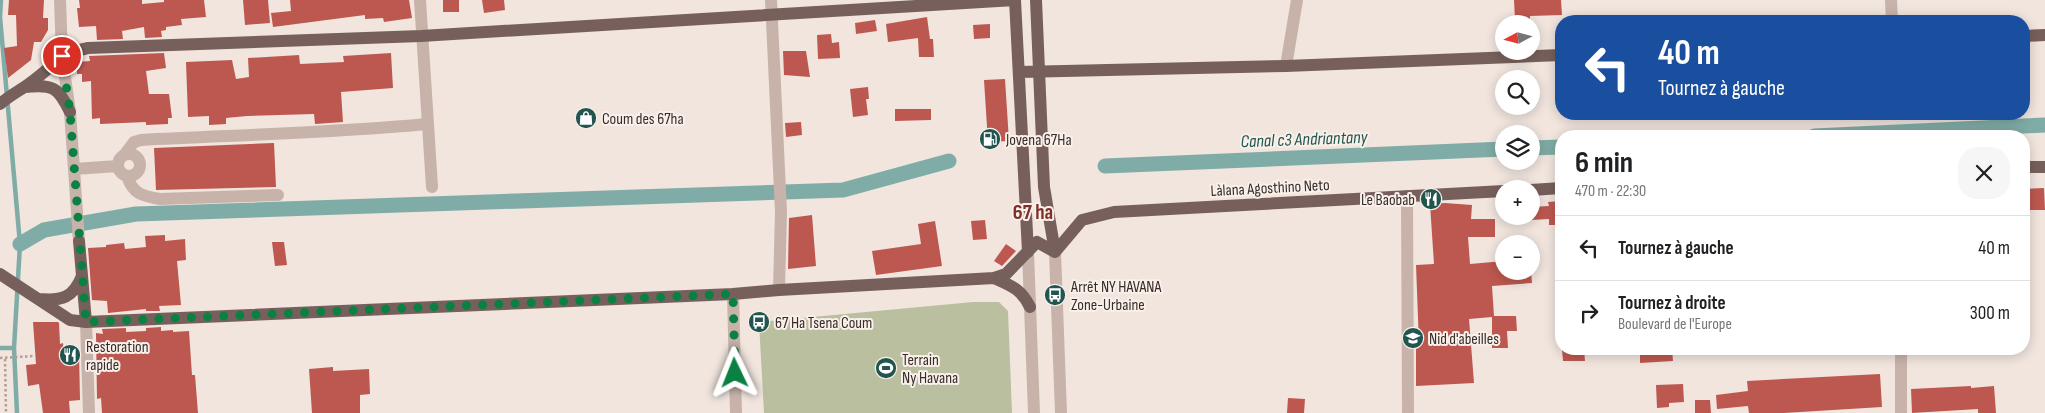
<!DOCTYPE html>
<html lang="fr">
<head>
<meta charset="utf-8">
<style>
  body { margin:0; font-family:"Sofia Sans Condensed",sans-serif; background:#f6f6f6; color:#202124; height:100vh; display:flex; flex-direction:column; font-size:19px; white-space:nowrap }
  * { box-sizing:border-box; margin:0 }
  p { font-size:16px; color:#757577 }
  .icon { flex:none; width:28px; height:28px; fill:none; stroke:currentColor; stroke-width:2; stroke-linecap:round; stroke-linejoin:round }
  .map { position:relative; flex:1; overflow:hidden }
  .details { position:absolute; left:1555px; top:130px; width:475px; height:225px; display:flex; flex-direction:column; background:#fff; border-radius:20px; box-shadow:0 2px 12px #0003 }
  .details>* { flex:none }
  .banner { position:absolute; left:1555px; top:15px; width:475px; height:105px; border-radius:20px; box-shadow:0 2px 12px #0003; background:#1a4fa0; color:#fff; overflow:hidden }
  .needle { width:32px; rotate:263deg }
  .controls { position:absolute; left:1495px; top:15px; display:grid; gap:10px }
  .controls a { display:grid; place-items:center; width:45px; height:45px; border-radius:50%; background:#fff; box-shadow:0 2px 12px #0003; font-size:25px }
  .pin { position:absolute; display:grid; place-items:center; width:42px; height:42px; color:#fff; margin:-21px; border:2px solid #fff; border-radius:50%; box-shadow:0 1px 5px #0007 }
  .me { position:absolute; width:55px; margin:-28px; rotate:358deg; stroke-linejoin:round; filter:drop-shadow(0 0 4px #0008) }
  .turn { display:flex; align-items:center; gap:18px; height:105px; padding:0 20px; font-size:22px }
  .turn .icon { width:65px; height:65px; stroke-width:2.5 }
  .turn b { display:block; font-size:35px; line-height:42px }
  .round { display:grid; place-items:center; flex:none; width:52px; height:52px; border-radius:20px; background:#f6f6f6 }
  .summary { display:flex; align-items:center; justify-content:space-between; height:85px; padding:0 20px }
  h1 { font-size:30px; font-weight:700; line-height:38px }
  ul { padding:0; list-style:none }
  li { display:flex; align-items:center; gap:15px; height:65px; padding:0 20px; border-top:1px solid #e0e0e0 }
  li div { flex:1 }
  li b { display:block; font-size:19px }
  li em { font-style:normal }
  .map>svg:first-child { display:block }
</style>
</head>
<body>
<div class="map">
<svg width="2045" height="413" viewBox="0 0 2045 413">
  <rect width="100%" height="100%" fill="#f1e5de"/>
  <path fill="#babf9f" d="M973 302H999L1008 311 1012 413H764L759 322Z"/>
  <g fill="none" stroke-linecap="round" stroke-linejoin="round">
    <path stroke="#7faca6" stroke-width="4.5" d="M1 0 0 17 20 244 14 348 17 413
      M0 348H14"/>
    <path stroke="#7faca6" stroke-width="15" d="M1814 136 2045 125
      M1531 148 1561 147
      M1105 166 1504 149
      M20 244 44 230 136 214 843 190 949 161"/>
  </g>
  <path fill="#bd5850" d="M9 0H44L43 18H48V30L41 42H34L31 60 8 78 4 48 17 46 16 15H8Z
    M79 0H142V4L164 2V0H204L206 17 181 19 182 25 166 27V30L161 31 162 37 145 38 144 27 122 31 123 39 97 40 96 26 79 27 77 8H80Z
    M243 0H268L270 23 245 25Z
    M290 0H409L412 18 384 22 383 18 365 19V15L273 27 271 13 291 11Z
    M443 0H459V12H443Z
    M482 0H504L505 10 484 13Z
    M1514 0H1561L1562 15 1530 16V20H1515Z
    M927 17 930 39H933L934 57H919L918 38 888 42 886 24Z
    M875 20 877 31 856 34 855 23Z
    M990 24V38L974 39 973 25Z
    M831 34 832 43 839 42 840 58 818 59 817 35Z
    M783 51H806L810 77 784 75Z
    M164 53 166 68 146 71 149 94H169L172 118H168V124L146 125V122L100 124V118L92 119 91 81 82 82V74H77V62L90 61 89 56Z
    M391 53 393 88 341 92 343 122 315 124 314 114 247 116 226 118V124L209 125V116L188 117 186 62 232 60 236 79 249 77 248 58 299 55 300 64 344 62 343 56Z
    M1005 79 1009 141 988 142 984 80Z
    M868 87 869 99H866L868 115 853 117 850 89Z
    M895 109H931V120L895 121Z
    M801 122 802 135 786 137 785 123Z
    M274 143 276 187 156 190 154 148Z
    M2044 188 2045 210H2024V189Z
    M1561 201V225H1549V219L1531 220V207L1549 206 1548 202Z
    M1445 203 1472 205 1471 219H1495V237H1468L1470 264 1504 261V271H1531L1532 283 1492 286 1494 316H1516L1517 331H1507L1508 348H1492V317L1469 319 1474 383 1416 386V344H1419L1416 265 1434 264 1430 204Z
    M812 215 816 266 788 269 789 218Z
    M985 220 987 239 973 240 971 221Z
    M935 221 942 266 876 275 872 251 921 244 918 224Z
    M165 235V241L185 239 186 260 177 261 181 305 159 306 160 311H146V309L108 313 107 301 92 300 88 248 106 247V245L124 243 125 249 146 247 145 236Z
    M272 242H284L287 265 275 266Z
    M1006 244 1016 251 1002 266 994 261Z
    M33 322H58L59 323 60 344 63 343 64 353 79 352 80 400 69 401 70 413H43L39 384 28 386 26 365 36 364Z
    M161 327V331L173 330V332L189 331 192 375H195L198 413H102L101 398 97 399 96 333 103 334 102 329 126 328V332L146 331V328Z
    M1562 349H1584L1585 361H1563Z
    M1672 349 1673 361 1640 363V351Z
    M333 367V371L369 369 370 394 360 395V413H312L309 369Z
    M1880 374 1882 407 1784 413H1749L1748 406 1717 409 1716 395 1748 391 1747 381Z
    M1683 384 1684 402 1669 403V407L1657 408 1656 385Z
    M1971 386V388L1994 386 1996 413H1978V409L1912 413 1911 389Z
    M1288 398 1305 399 1304 413H1287Z
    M1695 400H1710L1711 413H1695Z"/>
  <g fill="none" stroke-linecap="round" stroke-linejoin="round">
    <path stroke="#b49d95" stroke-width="2.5" stroke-dasharray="2.5 2.5" stroke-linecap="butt" d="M0 358 34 356
      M5 359 6 413"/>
    <path stroke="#c8b3ab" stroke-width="12" d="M60 0 62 56 70 112 79 241
      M420 0 432 187
      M771 0 781 212 779 290
      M1891 0 1892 21
      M1286 66 1297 0
      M118 165a11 11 0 1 1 22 0a11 11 0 1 1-22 0Z
      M125 154 134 142 141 140C237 135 332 133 427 124
      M74 169 118 166
      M127 176C133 194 142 196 160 199L278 195
      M1407 196 1408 413
      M1028 252 1034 413
      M1055 252 1061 413
      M733 294 736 413
      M86 322 89 413
      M1901 349V413"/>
    <path stroke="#77605c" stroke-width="12" d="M1015 0 1028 252
      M1036 0 1044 187 1055 252
      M2024 36 2045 35
      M1020 72 1286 66 1561 55
      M25 87C53 84 58 87 70 112
      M0 104C8 97 17 92 26 86 50 70 58 54 88 48L421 36 1015 0
      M2024 167H2045
      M1531 190 1561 188
      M79 241 86 322
      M1055 252 1082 220 1114 212 1504 191
      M0 274 70 320 86 322 733 294 779 290 994 278 1006 274 1037 242 1055 252
      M994 278C1012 286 1021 289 1030 307
      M39 299C62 301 73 298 82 276"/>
  </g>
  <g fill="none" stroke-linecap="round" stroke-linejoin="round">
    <path stroke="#0b8043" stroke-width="9" stroke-dasharray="0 16.2" d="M62 56 70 112 86 322 733 294 735 373"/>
  </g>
  <defs>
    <g id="shop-disc" transform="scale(1.125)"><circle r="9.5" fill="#225550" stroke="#f9f0ea"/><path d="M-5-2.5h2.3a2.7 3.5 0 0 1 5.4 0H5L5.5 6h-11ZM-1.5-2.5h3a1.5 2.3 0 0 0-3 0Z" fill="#fff"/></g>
    <g id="fuel-disc" transform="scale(1.125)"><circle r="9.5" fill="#225550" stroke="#f9f0ea"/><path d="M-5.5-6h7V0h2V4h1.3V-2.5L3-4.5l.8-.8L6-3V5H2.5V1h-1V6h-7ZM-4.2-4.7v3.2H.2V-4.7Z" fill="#fff"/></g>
    <g id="restaurant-disc" transform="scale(1.125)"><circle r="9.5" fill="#225550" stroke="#f9f0ea"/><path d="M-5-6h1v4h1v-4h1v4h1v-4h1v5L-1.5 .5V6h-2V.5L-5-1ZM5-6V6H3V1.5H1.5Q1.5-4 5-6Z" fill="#fff"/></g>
    <g id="bus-disc" transform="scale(1.125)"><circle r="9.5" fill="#225550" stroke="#f9f0ea"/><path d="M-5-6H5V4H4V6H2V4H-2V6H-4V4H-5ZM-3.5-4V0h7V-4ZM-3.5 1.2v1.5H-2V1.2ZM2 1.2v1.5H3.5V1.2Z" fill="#fff"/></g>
    <g id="school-disc" transform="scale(1.125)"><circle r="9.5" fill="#225550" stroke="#f9f0ea"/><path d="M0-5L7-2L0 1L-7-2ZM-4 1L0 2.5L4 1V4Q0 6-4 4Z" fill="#fff"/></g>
    <g id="stadium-disc" transform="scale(1.125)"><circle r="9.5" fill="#225550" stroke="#f9f0ea"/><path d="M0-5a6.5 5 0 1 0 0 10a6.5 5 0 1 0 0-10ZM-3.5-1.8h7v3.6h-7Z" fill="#fff"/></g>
  </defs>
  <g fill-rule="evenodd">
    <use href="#shop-disc" x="586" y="118"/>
    <use href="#fuel-disc" x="990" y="139"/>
    <use href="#restaurant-disc" x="1431" y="199"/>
    <use href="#bus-disc" x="1055" y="295"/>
    <use href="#bus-disc" x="759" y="322"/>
    <use href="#school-disc" x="1413" y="338"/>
    <use href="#restaurant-disc" x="70" y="355"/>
    <use href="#stadium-disc" x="886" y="368"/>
  </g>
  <g text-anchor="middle" stroke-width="4" stroke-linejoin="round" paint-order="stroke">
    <g font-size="16" fill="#372c2a" stroke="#f9f0ea" text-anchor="start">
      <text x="602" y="124">Coum des 67ha</text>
      <text x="1006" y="145">Jovena 67Ha</text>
      <text x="1415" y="205" text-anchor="end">Le Baobab</text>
      <text x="1071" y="292">Arrêt NY HAVANA<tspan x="1071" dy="18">Zone-Urbaine</tspan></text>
      <text x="775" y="328">67 Ha Tsena Coum</text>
      <text x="1429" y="344">Nid d'abeilles</text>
      <text x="86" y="352">Restoration<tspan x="86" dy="18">rapide</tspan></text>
      <text x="902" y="365">Terrain<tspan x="902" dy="18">Ny Havana</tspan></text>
    </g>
    <g font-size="16" fill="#372c2a" stroke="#f9f0ea">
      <text transform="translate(1270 187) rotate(-3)" y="6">Làlana Agosthino Neto</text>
    </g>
    <g font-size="18" font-style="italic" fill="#225550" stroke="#f9f0ea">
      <text transform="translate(1304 139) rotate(-2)" y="6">Canal c3 Andriantany</text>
    </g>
    <g font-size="21" font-weight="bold" fill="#802f28" stroke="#f9f0ea">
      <text x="1033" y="219">67 ha</text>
    </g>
  </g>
</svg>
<div class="controls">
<a><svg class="needle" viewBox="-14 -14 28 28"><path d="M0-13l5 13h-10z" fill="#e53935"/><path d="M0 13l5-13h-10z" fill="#757577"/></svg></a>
<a><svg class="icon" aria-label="search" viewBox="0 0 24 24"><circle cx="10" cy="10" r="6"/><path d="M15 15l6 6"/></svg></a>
<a><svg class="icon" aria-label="layers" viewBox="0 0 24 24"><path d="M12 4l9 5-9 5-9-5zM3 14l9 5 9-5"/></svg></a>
<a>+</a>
<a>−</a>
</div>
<div class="pin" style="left:62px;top:56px;background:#d93025"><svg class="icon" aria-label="arrive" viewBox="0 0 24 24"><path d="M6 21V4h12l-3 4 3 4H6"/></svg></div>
<svg class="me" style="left:735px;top:373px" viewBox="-20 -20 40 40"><path d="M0-17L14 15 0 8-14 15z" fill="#0b8043" stroke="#fff" stroke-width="4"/></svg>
<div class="banner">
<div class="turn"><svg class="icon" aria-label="left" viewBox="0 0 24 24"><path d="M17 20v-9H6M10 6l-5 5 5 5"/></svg><div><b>40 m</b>Tournez à gauche</div></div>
</div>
<section class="details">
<div class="summary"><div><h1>6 min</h1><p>470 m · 22:30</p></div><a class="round"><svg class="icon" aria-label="close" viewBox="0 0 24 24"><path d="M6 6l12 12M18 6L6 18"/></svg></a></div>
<ul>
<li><svg class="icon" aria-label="left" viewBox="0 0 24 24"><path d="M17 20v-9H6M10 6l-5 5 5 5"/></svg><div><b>Tournez à gauche</b></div><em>40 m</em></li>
<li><svg class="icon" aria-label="right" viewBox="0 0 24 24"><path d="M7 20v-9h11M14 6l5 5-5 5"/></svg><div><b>Tournez à droite</b><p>Boulevard de l'Europe</p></div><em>300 m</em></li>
</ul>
</section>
</div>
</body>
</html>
